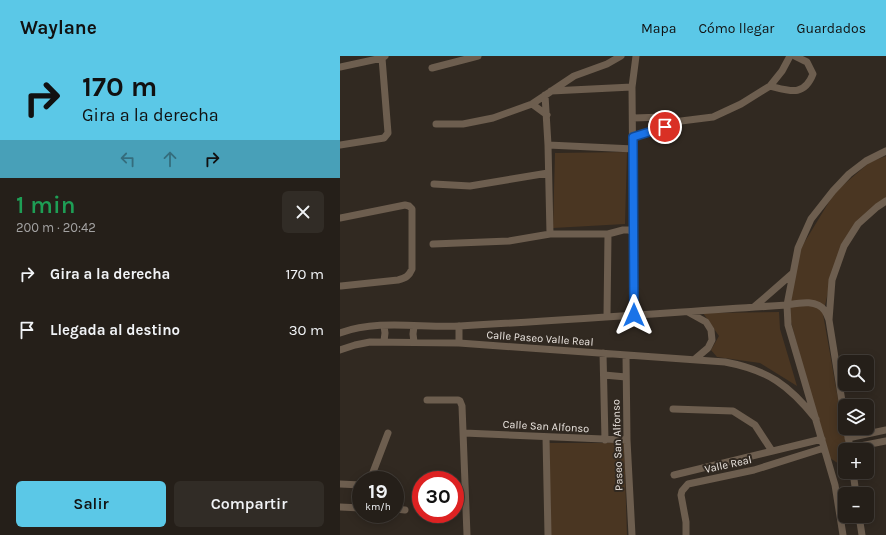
<!DOCTYPE html>
<html lang="es">
<head>
<meta charset="utf-8">
<style>
  body { margin:0; font-family:Karla,sans-serif; background:#312c26; color:#f1f3f6; height:100vh; display:flex; flex-direction:column; font-size:15px; white-space:nowrap }
  * { box-sizing:border-box; margin:0 }
  p { font-size:13px; color:#a3a2a2 }
  .icon { flex:none; width:22px; height:22px; fill:none; stroke:currentColor; stroke-width:2; stroke-linecap:round; stroke-linejoin:round }
  .map { position:relative; flex:1; overflow:hidden }
  .side { display:flex; flex-direction:column; background:#251f19; width:340px }
  .side>* { flex:none }
  .banner { background:#5bc8e7; color:#111; overflow:hidden }
  .tools { position:absolute; left:498px; top:299px; display:grid; gap:8px }
  .tools a { display:grid; place-items:center; width:36px; height:36px; border-radius:6px; background:#251f19; box-shadow:0 2px 10px #0003,0 0 0 1px #423d38; font-size:20px }
  .speed { position:absolute; left:12px; top:415px; display:flex; gap:8px; font-size:20px; font-weight:700; text-align:center }
  .speed>* { display:grid; place-content:center; width:52px; height:52px; border-radius:50%; background:#251f19; box-shadow:0 2px 10px #0003,0 0 0 1px #423d38; line-height:1 }
  .speed small { font-size:10px; font-weight:400 }
  .speed .limit { border:6px solid #d22; background:#fff; color:#111 }
  .pin { position:absolute; display:grid; place-items:center; width:34px; height:34px; color:#fff; margin:-17px; border:2px solid #fff; border-radius:50%; box-shadow:0 1px 4px #0007 }
  .me { position:absolute; width:44px; margin:-22px; rotate:0deg; stroke-linejoin:round; filter:drop-shadow(0 0 3px #0008) }
  .turn { display:flex; align-items:center; gap:14px; height:84px; padding:0 16px; font-size:18px }
  .turn .icon { width:52px; height:52px; stroke-width:2.5 }
  .turn b { display:block; font-size:28px; line-height:34px }
  .lanes { display:flex; align-items:center; height:38px; padding:0 16px; background:#0003; justify-content:center; gap:20px; direction:ltr }
  .lanes .off { opacity:.35 }
  .round { display:grid; place-items:center; flex:none; width:42px; height:42px; border-radius:6px; background:#312c26 }
  .head { display:flex; align-items:center; justify-content:space-between; height:68px; padding:0 16px }
  h1 { font-size:24px; font-weight:600; line-height:30px; color:#1e9e55 }
  .cta { display:flex; gap:8px; margin-top:auto; padding:8px 16px }
  .cta a { flex:1; height:46px; border-radius:6px; background:#5bc8e7; color:#111; font-size:16px; font-weight:600; line-height:46px; text-align:center }
  .cta a+a { background:#312c26; color:#f1f3f6 }
  ul { padding:0; list-style:none }
  li { display:flex; align-items:center; gap:12px; height:56px; padding:0 16px }
  li div { flex:1 }
  li b { display:block; font-size:15px }
  li em { font-style:normal }
  header { display:flex; align-items:center; gap:24px; box-sizing:border-box; height:56px; padding:0 20px; background:#5bc8e7; color:#111 }
  header strong { font-size:19px }
  nav { display:flex; gap:22px; margin-inline-start:auto; font-size:14px }
  main { display:flex; flex:1; min-height:0 }
  .map>svg:first-child { display:block }
</style>
</head>
<body>
<header>
<strong>Waylane</strong>
<nav><a>Mapa</a><a>Cómo llegar</a><a>Guardados</a></nav>
</header>
<main>
<section class="side">
<div class="banner">
<div class="turn"><svg class="icon" aria-label="right" viewBox="0 0 24 24"><path d="M7 20v-9h11M14 6l5 5-5 5"/></svg><div><b>170 m</b>Gira a la derecha</div></div>
<div class="lanes"><svg class="icon off" aria-label="left" viewBox="0 0 24 24"><path d="M17 20v-9H6M10 6l-5 5 5 5"/></svg><svg class="icon off" aria-label="ahead" viewBox="0 0 24 24"><path d="M12 20V5M6 11l6-6 6 6"/></svg><svg class="icon" aria-label="right" viewBox="0 0 24 24"><path d="M7 20v-9h11M14 6l5 5-5 5"/></svg></div>
</div>
<div class="head"><div><h1>1 min</h1><p>200 m · 20:42</p></div><a class="round"><svg class="icon" aria-label="close" viewBox="0 0 24 24"><path d="M6 6l12 12M18 6L6 18"/></svg></a></div>
<ul>
<li><svg class="icon" aria-label="right" viewBox="0 0 24 24"><path d="M7 20v-9h11M14 6l5 5-5 5"/></svg><div><b>Gira a la derecha</b></div><em>170 m</em></li>
<li><svg class="icon" aria-label="arrive" viewBox="0 0 24 24"><path d="M6 21V4h12l-3 4 3 4H6"/></svg><div><b>Llegada al destino</b></div><em>30 m</em></li>
</ul>
<div class="cta"><a>Salir</a><a>Compartir</a></div>
</section>
<div class="map">
<svg width="546" height="479" viewBox="0 0 546 479">
  <rect width="100%" height="100%" fill="#312921"/>
  <path fill="#4a3622" d="M287 96 285 168 213 172 215 97Z
    M546 100V142L506 182 492 219 483 258 507 394H505V412L487 400 451 266 450 243 461 192 495 136 530 106Z
    M439 256 440 273 457 330 420 307 377 301 371 294 379 280 363 257Z
    M209 387H284L287 479H211Z"/>
  <g fill="none" stroke-linecap="round" stroke-linejoin="round">
    <path stroke="#6d5e4f" stroke-width="7" d="M0 11 42 2 45 0
      M92 12 138 0
      M430 30C450 35 464 41 473 18L467 6 455 0
      M211 35 292 31
      M205 39 208 89 210 178
      M192 48 207 59
      M293 62 325 61 333 66
      M96 68H123L153 62 192 48 234 20 267 8 281 0
      M293 81 325 71 333 66 373 61 401 48 430 30 442 15 450 0
      M0 89 44 82 48 77 42 2
      M208 89 294 93
      M94 128 130 130 208 117
      M0 162 65 149 69 150 72 153V213C69 220 66 222 58 224L1 230
      M93 188 169 185 210 178H268L283 174H289L294 177
      M414 251 453 217
      M348 256 366 266 371 274 372 284 368 292 355 303
      M294 259 292 31 296 0
      M267 260 268 178
      M44 270 45 277 44 285
      M74 270 73 278 74 286
      M0 277C38 263 81 272 120 270 230 264 338 256 447 249 459 247 477 243 485 255 487 258 488 261 489 264
      M119 287V270
      M0 294 15 289 30 286 119 287 385 306C428 314 449 329 476 363
      M263 297 265 384
      M286 299 287 384 292 479
      M264 319 286 321
      M87 344H118L120 345 122 350 127 479
      M333 353 393 355 415 369 432 395
      M505 364 489 264 492 224 504 190 518 168 537 151 546 145
      M506 372 509 386
      M124 377 287 384
      M206 381 208 479
      M508 382 546 374
      M510 392 546 385
      M513 416 516 438
      M334 419 482 383
      M30 424 48 377
      M0 428 21 429
      M0 451 21 452
      M55 453 65 454
      M519 460 522 479
      M346 479V466L341 439 342 435 348 428 414 414 484 392
      M503 479 495 429 448 269 447 249 458 192 471 163 493 135 509 118 526 105 546 95"/>
  </g>
  <g fill="none" stroke-linecap="round" stroke-linejoin="round">
    <g stroke="#114b97" stroke-width="10">
      <path id="route" d="M294 259 293 81 325 71"/>
    </g>
    <use href="#route" stroke="#1a73e8" stroke-width="7"/>
  </g>
  <g text-anchor="middle" stroke-width="4" stroke-linejoin="round" paint-order="stroke">
    <g font-size="11" fill="#ebe5e0" stroke="#312921">
      <text transform="translate(200 282) rotate(4)" y="4">Calle Paseo Valle Real</text>
      <text transform="translate(206 370) rotate(3)" y="4">Calle San Alfonso</text>
      <text transform="translate(277 389) rotate(-92)" y="4">Paseo San Alfonso</text>
      <text transform="translate(388 408) rotate(-12)" y="4">Valle Real</text>
    </g>
  </g>
</svg>
<div class="tools">
<a><svg class="icon" aria-label="search" viewBox="0 0 24 24"><circle cx="10" cy="10" r="6"/><path d="M15 15l6 6"/></svg></a>
<a><svg class="icon" aria-label="layers" viewBox="0 0 24 24"><path d="M12 4l9 5-9 5-9-5zM3 14l9 5 9-5"/></svg></a>
<a>+</a>
<a>−</a>
</div>
<div class="speed"><div>19<small>km/h</small></div><div class="limit">30</div></div>
<div class="pin" style="left:325px;top:71px;background:#d93025"><svg class="icon" aria-label="arrive" viewBox="0 0 24 24"><path d="M6 21V4h12l-3 4 3 4H6"/></svg></div>
<svg class="me" style="left:294px;top:259px" viewBox="-20 -20 40 40"><path d="M0-17L14 15 0 8-14 15z" fill="#1a73e8" stroke="#fff" stroke-width="4"/></svg>
</div>
</main>
</body>
</html>
